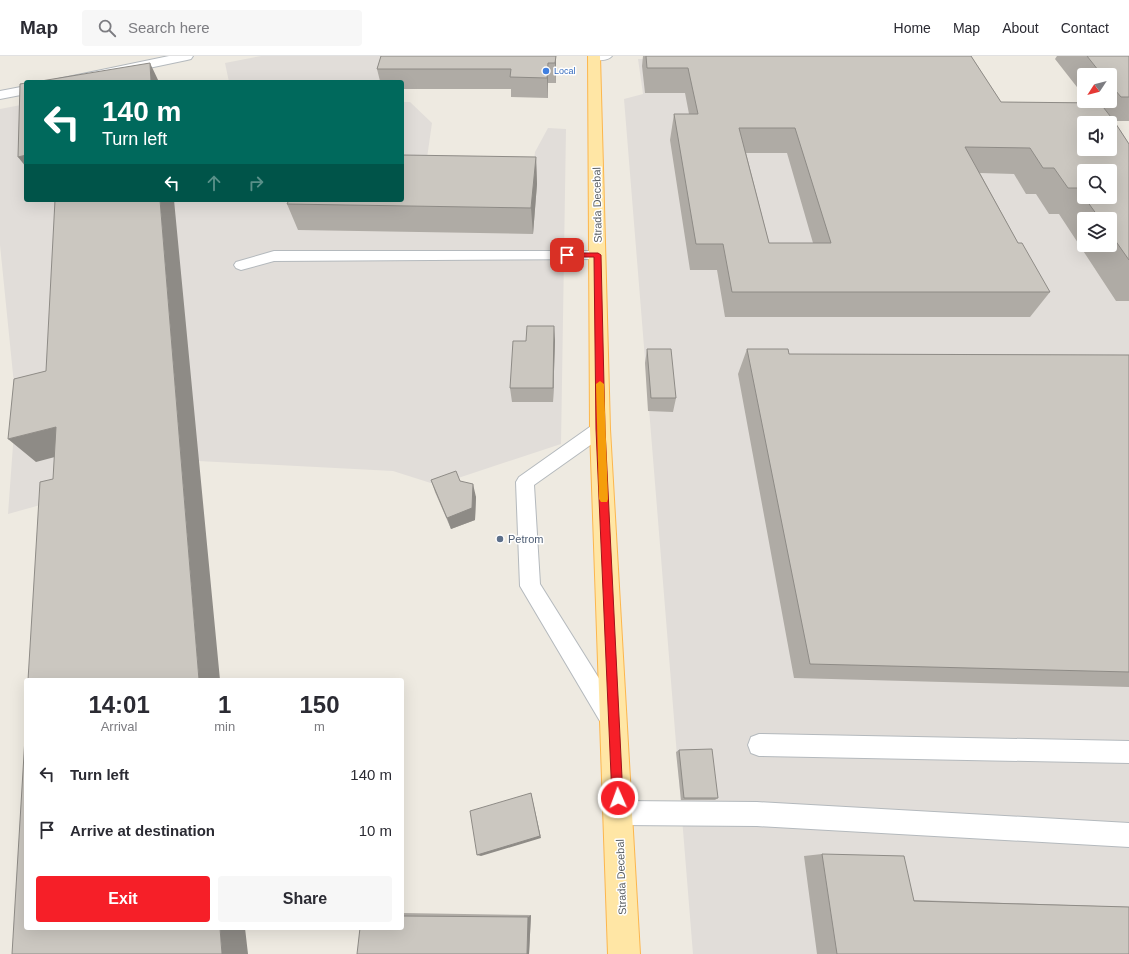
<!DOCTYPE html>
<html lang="en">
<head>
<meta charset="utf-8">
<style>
  body { margin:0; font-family:Arial,sans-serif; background:#f7f7f7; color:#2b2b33; height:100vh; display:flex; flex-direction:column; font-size:15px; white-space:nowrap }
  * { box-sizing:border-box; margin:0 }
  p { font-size:13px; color:#7c7c81 }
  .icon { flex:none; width:22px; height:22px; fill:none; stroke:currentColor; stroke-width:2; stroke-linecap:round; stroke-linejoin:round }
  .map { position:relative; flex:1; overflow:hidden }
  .details { position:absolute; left:24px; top:622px; width:380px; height:252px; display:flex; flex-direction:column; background:#fff; border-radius:4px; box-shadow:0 4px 16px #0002 }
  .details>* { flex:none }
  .hud { position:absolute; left:24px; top:24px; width:380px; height:122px; border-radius:4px; box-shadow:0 4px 16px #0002; background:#00695c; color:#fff; overflow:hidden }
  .needle { width:26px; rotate:234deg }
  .buttons { position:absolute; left:1077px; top:12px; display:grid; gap:8px }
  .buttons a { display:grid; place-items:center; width:40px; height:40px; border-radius:4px; background:#fff; box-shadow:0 4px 16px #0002; font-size:20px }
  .pin { position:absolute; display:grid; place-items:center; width:34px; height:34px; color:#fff; margin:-17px; border-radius:8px; box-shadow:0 2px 6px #0006 }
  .me { position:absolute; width:44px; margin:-22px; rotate:358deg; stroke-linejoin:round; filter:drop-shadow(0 0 3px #0008) }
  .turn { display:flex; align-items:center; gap:14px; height:84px; padding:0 12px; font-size:18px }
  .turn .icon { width:52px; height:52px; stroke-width:2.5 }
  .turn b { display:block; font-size:28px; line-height:34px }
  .lanes { display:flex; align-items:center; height:38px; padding:0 12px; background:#0003; justify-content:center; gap:20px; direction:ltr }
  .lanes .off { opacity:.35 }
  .eta { display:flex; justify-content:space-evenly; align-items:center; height:68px; text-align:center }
  .eta b { font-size:24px; font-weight:700; line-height:28px }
  .cta { display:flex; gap:8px; margin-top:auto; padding:8px 12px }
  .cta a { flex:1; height:46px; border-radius:4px; background:#f61f28; color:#fff; font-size:16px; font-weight:700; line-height:46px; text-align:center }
  .cta a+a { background:#f7f7f7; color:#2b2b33 }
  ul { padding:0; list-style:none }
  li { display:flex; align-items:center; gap:12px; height:56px; padding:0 12px }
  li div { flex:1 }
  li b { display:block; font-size:15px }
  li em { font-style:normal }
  header { display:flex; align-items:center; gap:24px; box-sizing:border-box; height:56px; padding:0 20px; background:#fff; border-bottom:1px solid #e1e1e2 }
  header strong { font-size:19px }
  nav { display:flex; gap:22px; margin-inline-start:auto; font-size:14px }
  .search { width:280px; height:36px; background:#f7f7f7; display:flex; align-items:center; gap:10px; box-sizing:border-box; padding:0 14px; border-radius:4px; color:#7c7c81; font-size:15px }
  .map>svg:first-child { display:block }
</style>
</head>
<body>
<header>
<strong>Map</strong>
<div class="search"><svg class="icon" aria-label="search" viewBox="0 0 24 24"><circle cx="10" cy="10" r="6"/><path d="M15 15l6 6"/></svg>Search here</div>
<nav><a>Home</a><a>Map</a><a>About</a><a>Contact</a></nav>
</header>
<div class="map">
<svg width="1129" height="898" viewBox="0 0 1129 898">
  <rect width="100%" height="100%" fill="#eeeae1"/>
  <path fill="#e1ddd9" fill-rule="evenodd" d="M261 0H436L402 26H229L225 7Z
    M638 3 947 7 992 60 1084 67V93L1129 130V898H693L624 43 643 38ZM1084 115H1110V141H1084ZM1084 163H1110V189H1084Z
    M402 46H410L432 67 427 102 534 104 535 96 548 72 566 73 561 388 437 429 393 415 198 405 8 458 16 348 0 189V53L26 48V144H402Z"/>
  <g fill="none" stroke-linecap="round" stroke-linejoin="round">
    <g stroke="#b4b9bd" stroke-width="2">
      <path id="lane" d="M590 0H612C608 5 597 5 590 3Z
        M274 195H598L603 196 605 199 603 202 598 203 274 205 241 214 236 212 234 209 236 206Z
        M600 366 606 368 608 373 606 378 534 429 540 528 620 656 623 664 620 672 612 675 604 672 520 530 516 426 519 421 594 368Z
        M759 678 1129 685V707L759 700 751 697 748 689 751 681Z
        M618 745 757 746 1129 767V791L757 770 618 769 610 765 606 757 610 749Z"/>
    </g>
    <g stroke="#b4b9bd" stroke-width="2">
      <path id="street" d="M169 0H193L191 3 187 4 82 26H56L58 23 63 22Z
        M26 30V38L0 43V35Z"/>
    </g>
    <g stroke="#fcb64d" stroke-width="2">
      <path id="primary" d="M588 0H600L610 373 640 898H608L590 373Z"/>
    </g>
    <use href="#lane" fill="#fff" fill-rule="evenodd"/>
    <use href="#street" fill="#fff" fill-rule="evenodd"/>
    <use href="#primary" fill="#ffe6a5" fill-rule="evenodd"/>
  </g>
  <path fill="#afaba5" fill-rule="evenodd" d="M381 0H556V27H548V42L511 41V33H402V26H338L380 25 377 13Z
    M643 0H971L1001 46 1089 47 1088 45H1110V19H1084V40L1055 3 1057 0H1129V65H1114L1129 88V245H1116L1059 158H1049L1036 138H1026L1014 118 980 117 1018 187 1050 236 1030 261H725L717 214H690L670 84 674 58H689L685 37H645L642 10ZM746 97H787L813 187H769ZM1084 115 1110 141H1084ZM1084 163H1110V189H1084Z
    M536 101 537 128 533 178 298 174 287 148Z
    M555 284 553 346H512L510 332Z
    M647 293 676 342 673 356 648 355 645 307Z
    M747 293 789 298 1129 299V631L794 622 738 318Z
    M431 424 460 425 476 441 475 464 451 473 435 436Z
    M679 694 718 742 715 744H681L676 696Z
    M822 798 914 844 1129 851V898H817L804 800Z
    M402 857 531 859 529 898H357L402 872Z"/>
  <path fill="#8e8b86" d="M556 0V27L555 7Z
    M150 7 159 26H151Z
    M548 7V42L547 22Z
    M26 99V111L18 101Z
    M536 101 537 128 533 178 531 152Z
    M160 144H174L220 624H199Z
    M554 270 555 284 553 346V332Z
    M56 371 81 394 36 406 8 383Z
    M473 428 476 441 475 464 451 473 447 462Z
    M531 737 541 782 481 800 477 799Z
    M531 859 529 898H527L528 861Z
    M220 872H245L248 898H222Z"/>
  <path fill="#cbc7c0" stroke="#8e8b86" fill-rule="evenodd" d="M381 0H556L555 7H548L547 22 510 21 511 13H377Z
    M646 0H971L1001 46 1100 47 1114 65 1129 88V204L1110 177V163H1100L1084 141H1110V115H1084V140L1078 132H1068L1054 112H1043L1030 92 965 91 1018 187H1022L1050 236H732L723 188H696L674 58H698L688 12H647ZM1084 67H1110V93H1084ZM739 72H795L831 187H769Z
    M1087 0H1129V41H1121L1110 28V19H1102Z
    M150 7 151 26H35Z
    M338 25 394 26H338Z
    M26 27V99L18 101 20 28Z
    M402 99 536 101 531 152 287 148 289 144H402Z
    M55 144H160L199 624H28L40 426 53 423 56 371 8 383 14 323 46 315Z
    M527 270H554L553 332H510L513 285H526Z
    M647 293H671L676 342H651Z
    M747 293H788L789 298 1129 299V616L810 608Z
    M456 415 460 425 473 428 472 452 447 462 431 424Z
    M26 665V872H220L222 898H12Z
    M712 693 718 742H684L679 694Z
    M531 737 540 780 477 799 470 755Z
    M822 798 904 800 914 845 1129 851V898H837Z
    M402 860 528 861 527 898H357L360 872H402Z"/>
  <path fill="#f61f28" stroke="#a0141a" d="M567 197H598L601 199 605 373 623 742 622 746 618 748 613 746 612 742 596 373 594 201H564L563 199Z"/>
  <path fill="#f59e0b" d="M600 325 604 328 608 443 607 446H601L599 443 596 328Z"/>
  <circle fill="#3f7fe0" stroke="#fff" stroke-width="1.5" cx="546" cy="15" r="4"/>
  <circle fill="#5c6f8a" stroke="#fff" stroke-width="1.5" cx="500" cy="483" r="4"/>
  <g text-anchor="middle" stroke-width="3" stroke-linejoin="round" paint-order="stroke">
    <g font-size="9" fill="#366cbe" stroke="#fff" text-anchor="start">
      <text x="554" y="18">Local</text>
    </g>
    <g font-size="11" fill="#5a5f63" stroke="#fff">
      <text transform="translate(597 149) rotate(-91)" y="4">Strada Decebal</text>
      <text transform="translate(621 821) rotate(-92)" y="4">Strada Decebal</text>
    </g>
    <g font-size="11" fill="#4e5e75" stroke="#fff" text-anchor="start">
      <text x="508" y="487">Petrom</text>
    </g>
  </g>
</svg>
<div class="buttons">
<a><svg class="needle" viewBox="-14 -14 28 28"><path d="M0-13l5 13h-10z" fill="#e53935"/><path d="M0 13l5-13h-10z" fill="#7c7c81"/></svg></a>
<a><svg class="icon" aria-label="sound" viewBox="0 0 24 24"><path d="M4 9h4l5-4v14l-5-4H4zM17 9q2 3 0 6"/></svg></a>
<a><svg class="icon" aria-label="search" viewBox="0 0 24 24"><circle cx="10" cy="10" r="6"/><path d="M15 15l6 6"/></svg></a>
<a><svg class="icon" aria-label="layers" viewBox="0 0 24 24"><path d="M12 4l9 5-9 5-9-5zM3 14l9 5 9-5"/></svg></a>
</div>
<div class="pin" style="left:567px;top:199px;background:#d93025"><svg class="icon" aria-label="arrive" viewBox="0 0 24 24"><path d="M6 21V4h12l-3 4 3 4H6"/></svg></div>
<svg class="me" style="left:618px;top:742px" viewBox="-20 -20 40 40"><circle r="17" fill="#f61f28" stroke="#fff" stroke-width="3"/><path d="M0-11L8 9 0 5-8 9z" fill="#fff"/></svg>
<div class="hud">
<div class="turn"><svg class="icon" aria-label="left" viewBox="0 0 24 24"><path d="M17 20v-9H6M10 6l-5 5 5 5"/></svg><div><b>140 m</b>Turn left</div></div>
<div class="lanes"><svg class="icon" aria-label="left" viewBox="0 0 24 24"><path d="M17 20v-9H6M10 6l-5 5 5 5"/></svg><svg class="icon off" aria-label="ahead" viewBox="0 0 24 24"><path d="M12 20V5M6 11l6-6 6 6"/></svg><svg class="icon off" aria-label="right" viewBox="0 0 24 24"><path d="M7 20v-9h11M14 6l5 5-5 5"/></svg></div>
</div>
<section class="details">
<div class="eta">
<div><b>14:01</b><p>Arrival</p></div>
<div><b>1</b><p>min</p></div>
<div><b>150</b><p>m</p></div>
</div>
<ul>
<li><svg class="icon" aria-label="left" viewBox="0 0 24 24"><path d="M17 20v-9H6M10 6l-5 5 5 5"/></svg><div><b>Turn left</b></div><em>140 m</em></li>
<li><svg class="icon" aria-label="arrive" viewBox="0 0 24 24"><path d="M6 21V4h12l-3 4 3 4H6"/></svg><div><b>Arrive at destination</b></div><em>10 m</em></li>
</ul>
<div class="cta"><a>Exit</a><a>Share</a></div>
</section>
</div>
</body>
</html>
